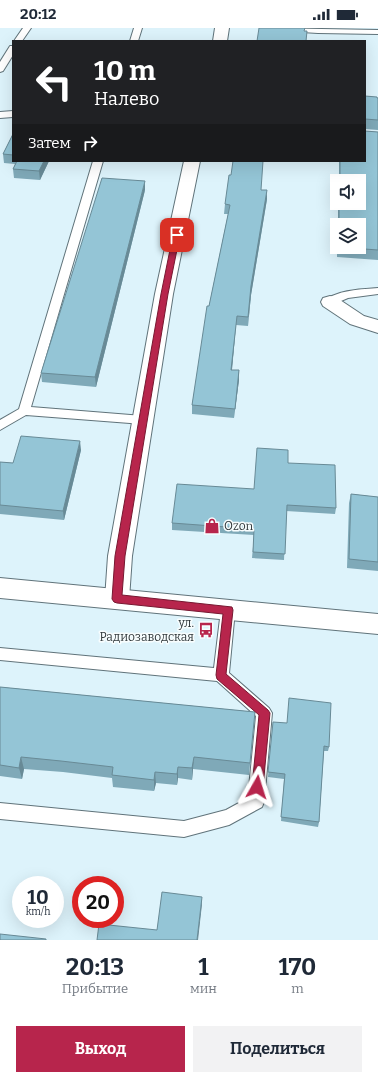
<!DOCTYPE html>
<html lang="ru">
<head>
<meta charset="utf-8">
<style>
  body { margin:0; font-family:Bitter,serif; background:#f2f2f3; color:#1f2937; height:100vh; display:flex; flex-direction:column; font-size:15px; white-space:nowrap }
  * { box-sizing:border-box; margin:0 }
  p { font-size:13px; color:#747a83 }
  .icon { flex:none; width:22px; height:22px; fill:none; stroke:currentColor; stroke-width:2; stroke-linecap:round; stroke-linejoin:round }
  .map { position:relative; height:912px; overflow:hidden }
  .side { display:flex; flex-direction:column; background:#fff; flex:1 }
  .side>* { flex:none }
  .guide { position:absolute; left:12px; top:12px; width:354px; height:122px; border-radius:0px; box-shadow:0 4px 16px #0002; background:#202124; color:#fff; overflow:hidden }
  .tools { position:absolute; left:330px; top:146px; display:grid; gap:8px }
  .tools a { display:grid; place-items:center; width:36px; height:36px; border-radius:0px; background:#fff; box-shadow:0 4px 16px #0002; font-size:20px }
  .speed { position:absolute; left:12px; top:848px; display:flex; gap:8px; font-size:20px; font-weight:700; text-align:center }
  .speed>* { display:grid; place-content:center; width:52px; height:52px; border-radius:50%; background:#fff; box-shadow:0 4px 16px #0002; line-height:1 }
  .speed small { font-size:10px; font-weight:400 }
  .speed .limit { border:6px solid #d22; background:#fff; color:#111 }
  .pin { position:absolute; display:grid; place-items:center; width:34px; height:34px; color:#fff; margin:-17px; border-radius:8px; box-shadow:0 2px 6px #0006 }
  .me { position:absolute; width:44px; margin:-22px; rotate:6deg; stroke-linejoin:round; filter:drop-shadow(0 0 3px #0008) }
  .turn { display:flex; align-items:center; gap:14px; height:84px; padding:0 16px; font-size:18px }
  .turn .icon { width:52px; height:52px; stroke-width:2.5 }
  .turn b { display:block; font-size:28px; line-height:34px }
  .then { display:flex; align-items:center; height:38px; padding:0 16px; background:#0003; gap:8px; font-size:15px }
  .eta { display:flex; justify-content:space-evenly; align-items:center; height:68px; text-align:center }
  .eta b { font-size:24px; font-weight:700; line-height:28px }
  .primary-button { display:flex; gap:8px; margin-top:auto; padding:8px 16px }
  .primary-button a { flex:1; height:46px; border-radius:0px; background:#b7254c; color:#fff; font-size:16px; font-weight:700; line-height:46px; text-align:center }
  .primary-button a+a { background:#f2f2f3; color:#1f2937 }
  .status { display:flex; justify-content:space-between; align-items:center; height:28px; padding:0 20px; background:#fff; direction:ltr }
  .status svg { height:11px; fill:currentColor }
  .map>svg:first-child { display:block }
</style>
</head>
<body>
<div class="status"><b>20:12</b><svg viewBox="0 0 49 12"><path d="M0 12V9h3v3zM5 12V6h3v6zM10 12V3h3v9zM15 12V0h3v12zM26 1h20v11H26zM47 4h2v5h-2z"/></svg></div>
<div class="map">
<svg width="378" height="912" viewBox="0 0 378 912">
  <rect width="100%" height="100%" fill="#ddf3fb"/>
  <g fill="none" stroke-linecap="round" stroke-linejoin="round">
    <g stroke="#60737a" stroke-width="2">
      <path id="lane" d="M23 0H31L22 13H14Z
        M134 0H142L138 13H130Z
        M265 0 378 2V6L318 5 269 2Z
        M10 18H13V27L3 43 0 44V34Z
        M13 83V89L0 90V84Z
        M93 133H103L31 379 143 388 147 389 149 392 147 395 143 396 26 387 0 402V392L19 381Z
        M378 260V266L348 270 334 276H326L324 274C334 262 364 261 378 260Z
        M228 576 233 578 235 582 229 645 269 680 272 685 264 774 262 779 229 797 184 809 0 791V775L184 793 226 782 248 770 256 688 217 653 0 632V620L214 640 221 582 223 578Z"/>
    </g>
    <g stroke="#60737a" stroke-width="2">
      <path id="street" d="M215 0H229L227 13H213Z
        M184 133H200L173 266 132 528 129 571 126 578 117 581 108 578 105 571 108 528 155 266Z
        M330 268 337 270 364 288 378 292V305L350 296 323 278 321 274 323 270Z"/>
    </g>
    <g stroke="#60737a" stroke-width="2">
      <path id="secondary" d="M0 550 378 586V606L0 570Z"/>
    </g>
    <use href="#lane" fill="#fff" fill-rule="evenodd"/>
    <use href="#street" fill="#fff" fill-rule="evenodd"/>
    <use href="#secondary" fill="#fff" fill-rule="evenodd"/>
  </g>
  <path fill="#7fa9b8" d="M365 68 378 70V102L365 101V103L378 104V232L337 229V219H359V197H338V175H359V153H339V133H365Z
    M13 106V133H49L40 152 14 150 13 141 15 136 4 135 3 126Z
    M145 162 96 359 42 354 41 345Z
    M261 162 267 171 251 267 248 298 236 297 232 342H239V352L234 390 192 386V377L209 278 228 186H224L225 176Z
    M81 422 64 492 0 486V434L13 435Z
    M288 435 336 480 335 486 286 483 284 532 252 530 254 507 172 502V495L254 461Z
    M351 466 378 469V543L347 540 349 475Z
    M0 659 255 684 249 747 193 741 192 752 178 750 177 757 156 755 154 763 113 759 112 750 63 744 24 741 22 751 0 748Z
    M273 694 329 719 328 723H324L319 794 318 799 281 793 284 751 268 749Z"/>
  <path fill="#688a96" d="M44 133H49L40 152 39 143Z
    M145 153V162L96 359 95 349Z
    M267 162V171L251 267 248 298 251 258Z
    M237 288 236 297 231 351V342Z
    M239 342V352L234 390 235 381Z
    M80 413 81 422 64 492 63 483Z
    M21 729 24 741 22 751 19 740Z
    M194 729 193 741 192 752V740Z
    M178 739V750L177 757V746Z
    M155 744 156 755 154 763V752Z
    M202 869V876L198 912H197Z"/>
  <path fill="#94c5d6" stroke="#688a96" d="M259 0H305L304 3H307L306 13H257Z
    M365 68 377 69V70H378V92L365 91V103L378 104V222L338 219H359V197H339V175H359V153H340V133H365Z
    M13 106V127L3 126Z
    M17 133H44L39 143 13 141Z
    M233 133H263L261 162H267L251 258 248 289 237 288 231 342H239L235 381 192 377 207 278H209L230 177 225 176 229 147H231Z
    M102 150 145 153 95 349 41 345Z
    M21 408 80 413 63 483 0 477V434L13 435Z
    M257 420 288 422V435L335 437 336 480 287 477 285 526 253 524 254 501 172 495 177 456 254 461Z
    M351 466 378 469V534L349 531Z
    M0 659 255 684 250 735 194 729 192 740 178 739 177 746 155 744 154 752 112 747 113 739 61 733 21 729 19 740 0 737Z
    M289 670 331 675 329 719 324 718 319 794 281 789 285 746 268 744 273 694 287 695Z
    M162 864 202 869 197 912H97L99 896 157 902Z
    M0 906 46 911V912H0Z"/>
  <path fill="#b7254c" stroke="#771831" d="M177 205 180 207 168 266 125 528 122 567 232 579 233 582 226 646 268 682 270 685 263 759 261 763 257 764 253 763 252 759 259 687 217 651 216 647 223 586 117 575 114 574 112 571 115 528 161 266 173 207Z"/>
  <defs>
    <g id="shop-bare" transform="scale(1.2)"><path d="M-5-2.5h2.3a2.7 3.5 0 0 1 5.4 0H5L5.5 6h-11ZM-1.5-2.5h3a1.5 2.3 0 0 0-3 0Z" fill="#b7254c" stroke="#f8fdfe" stroke-width="2.5" paint-order="stroke"/></g>
    <g id="bus-bare" transform="scale(1.2)"><path d="M-5-6H5V4H4V6H2V4H-2V6H-4V4H-5ZM-3.5-4V0h7V-4ZM-3.5 1.2v1.5H-2V1.2ZM2 1.2v1.5H3.5V1.2Z" fill="#b7254c" stroke="#f8fdfe" stroke-width="2.5" paint-order="stroke"/></g>
  </defs>
  <g fill-rule="evenodd">
    <use href="#shop-bare" x="212" y="498"/>
    <use href="#bus-bare" x="206" y="602"/>
  </g>
  <g text-anchor="middle" stroke-width="3" stroke-linejoin="round" paint-order="stroke">
    <g font-size="12" fill="#30383b" stroke="#f8fdfe" text-anchor="start">
      <text x="224" y="502">Ozon</text>
      <text x="194" y="599" text-anchor="end">ул.<tspan x="194" dy="14">Радиозаводская</tspan></text>
    </g>
  </g>
</svg>
<div class="tools">
<a><svg class="icon" aria-label="sound" viewBox="0 0 24 24"><path d="M4 9h4l5-4v14l-5-4H4zM17 9q2 3 0 6"/></svg></a>
<a><svg class="icon" aria-label="layers" viewBox="0 0 24 24"><path d="M12 4l9 5-9 5-9-5zM3 14l9 5 9-5"/></svg></a>
</div>
<div class="speed"><div>10<small>km/h</small></div><div class="limit">20</div></div>
<div class="pin" style="left:177px;top:207px;background:#d93025"><svg class="icon" aria-label="arrive" viewBox="0 0 24 24"><path d="M6 21V4h12l-3 4 3 4H6"/></svg></div>
<svg class="me" style="left:257px;top:759px" viewBox="-20 -20 40 40"><path d="M0-17L14 15 0 8-14 15z" fill="#b7254c" stroke="#fff" stroke-width="4"/></svg>
<div class="guide">
<div class="turn"><svg class="icon" aria-label="left" viewBox="0 0 24 24"><path d="M17 20v-9H6M10 6l-5 5 5 5"/></svg><div><b>10 m</b>Налево</div></div>
<div class="then">Затем<svg class="icon" aria-label="right" viewBox="0 0 24 24"><path d="M7 20v-9h11M14 6l5 5-5 5"/></svg></div>
</div>
</div>
<section class="side">
<div class="eta">
<div><b>20:13</b><p>Прибытие</p></div>
<div><b>1</b><p>мин</p></div>
<div><b>170</b><p>m</p></div>
</div>
<div class="primary-button"><a>Выход</a><a>Поделиться</a></div>
</section>
</body>
</html>
